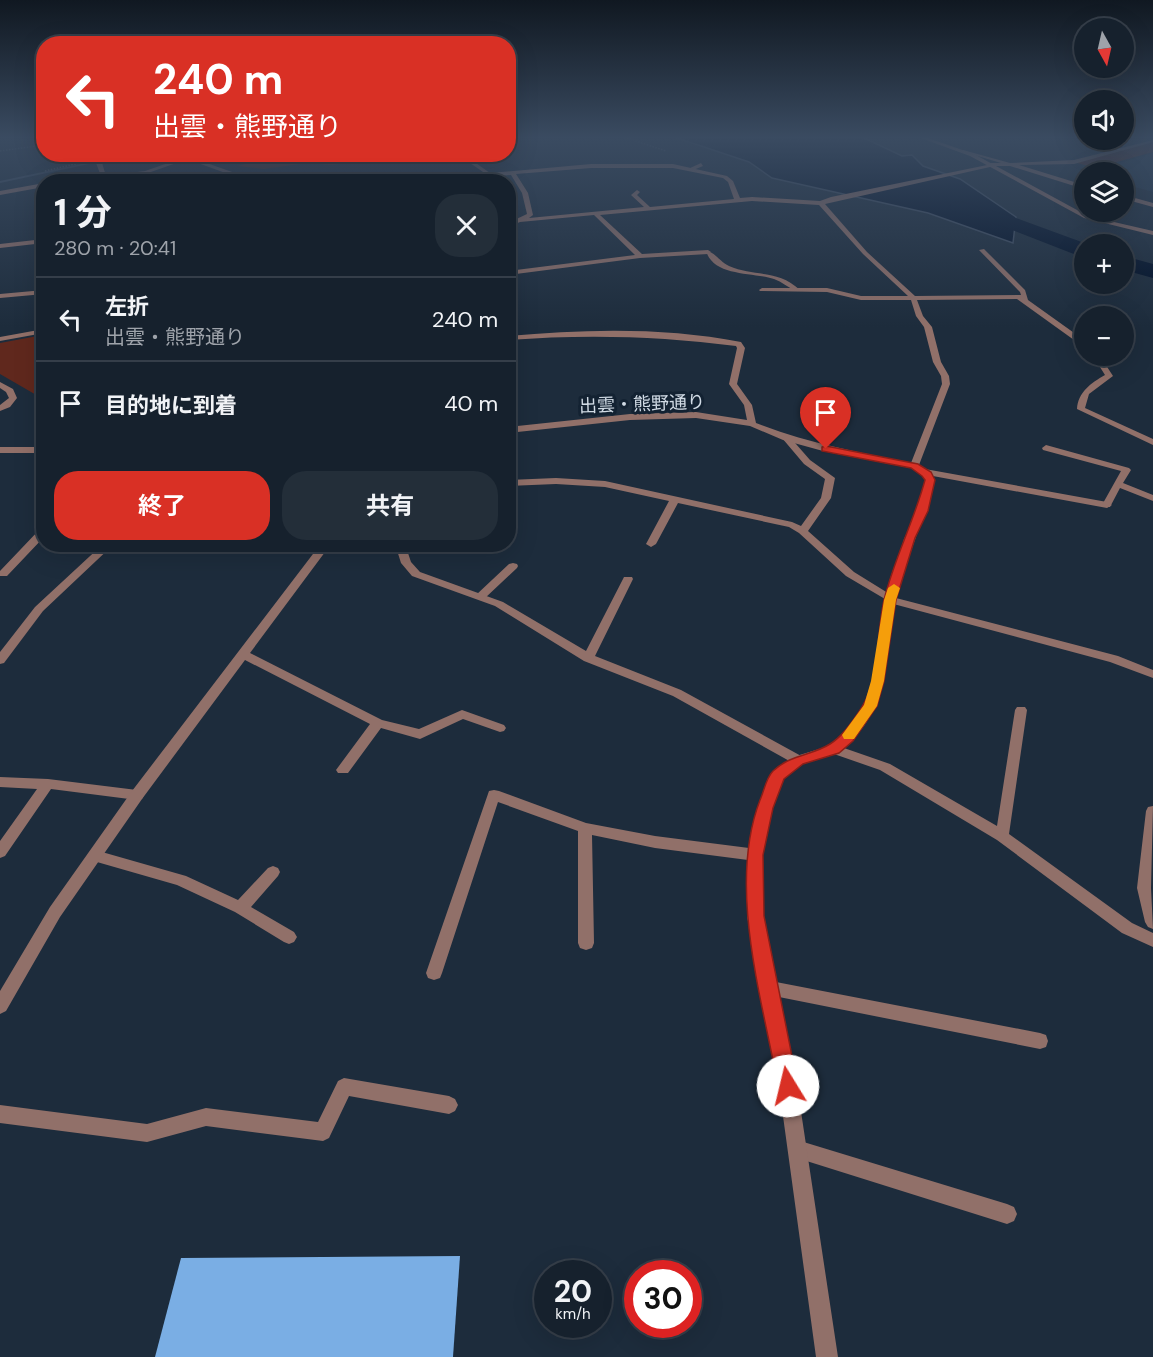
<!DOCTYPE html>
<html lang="ja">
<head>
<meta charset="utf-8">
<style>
  body { margin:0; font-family:"DM Sans","Noto Sans JP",sans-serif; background:#232e39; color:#f1f3f6; height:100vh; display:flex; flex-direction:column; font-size:22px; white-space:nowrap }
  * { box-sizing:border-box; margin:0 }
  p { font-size:20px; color:#9ea3aa }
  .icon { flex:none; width:33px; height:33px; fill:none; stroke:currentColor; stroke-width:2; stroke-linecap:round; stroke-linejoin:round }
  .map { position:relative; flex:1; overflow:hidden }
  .sheet { position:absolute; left:36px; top:174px; width:480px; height:378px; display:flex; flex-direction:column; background:#16212d; border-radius:24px; box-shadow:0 6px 24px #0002,0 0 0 2px #353e49 }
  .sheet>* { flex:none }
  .guide { position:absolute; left:36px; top:36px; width:480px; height:126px; border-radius:24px; box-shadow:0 6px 24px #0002,0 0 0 2px #353e49; background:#d93025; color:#fff; overflow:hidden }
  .needle { width:39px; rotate:172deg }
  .tools { position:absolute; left:1074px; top:18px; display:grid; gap:12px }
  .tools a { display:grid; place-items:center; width:60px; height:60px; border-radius:50%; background:#16212d; box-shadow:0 6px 24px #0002,0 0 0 2px #353e49; font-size:30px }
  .speed { position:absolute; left:534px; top:1260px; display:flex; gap:12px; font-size:30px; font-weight:700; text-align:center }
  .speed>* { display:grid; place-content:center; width:78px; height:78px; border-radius:50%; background:#16212d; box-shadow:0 6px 24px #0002,0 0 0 2px #353e49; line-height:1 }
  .speed small { font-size:15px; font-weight:400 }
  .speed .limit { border:9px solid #d22; background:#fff; color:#111 }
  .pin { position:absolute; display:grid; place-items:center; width:51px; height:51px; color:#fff; margin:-62px -26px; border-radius:50% 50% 50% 0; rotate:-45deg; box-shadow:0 0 6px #0007 }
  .pin .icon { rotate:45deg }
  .me { position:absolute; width:66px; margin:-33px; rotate:351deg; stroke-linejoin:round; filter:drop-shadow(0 0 4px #0008) }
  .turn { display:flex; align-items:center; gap:21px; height:126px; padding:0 18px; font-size:27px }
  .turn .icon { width:78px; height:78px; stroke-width:2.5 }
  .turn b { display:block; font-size:42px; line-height:51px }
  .round { display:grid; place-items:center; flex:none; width:63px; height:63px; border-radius:24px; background:#232e39 }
  .head { display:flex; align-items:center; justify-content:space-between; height:102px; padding:0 18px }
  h1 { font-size:36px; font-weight:700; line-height:45px }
  .cta { display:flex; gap:12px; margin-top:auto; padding:12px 18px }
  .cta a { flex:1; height:69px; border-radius:24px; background:#d93025; color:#fff; font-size:24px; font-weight:700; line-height:69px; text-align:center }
  .cta a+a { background:#232e39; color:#f1f3f6 }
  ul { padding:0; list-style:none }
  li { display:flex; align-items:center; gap:18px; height:84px; padding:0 18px; border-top:2px solid #353e49 }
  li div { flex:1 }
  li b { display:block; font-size:22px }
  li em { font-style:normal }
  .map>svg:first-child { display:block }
</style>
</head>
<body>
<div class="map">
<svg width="1153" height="1357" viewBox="0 0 1153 1357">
  <rect width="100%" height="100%" fill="#1d2c3c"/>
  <path fill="#21364b" d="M1153 153V192L1124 184V172H1089Z"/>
  <path fill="#60281d" d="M1153 141V152L1095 168 1074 162Z
    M285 155V154L382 155 351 163 330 165 308 163 264 169 237 166Z
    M43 335V406H37L38 396 0 374V343Z"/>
  <path fill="#001028" stroke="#3f4d61" stroke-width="1.5" d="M674 137H862L902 156 912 155 923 166 960 179 1016 217 1013 243 928 213 772 178 749 162Z"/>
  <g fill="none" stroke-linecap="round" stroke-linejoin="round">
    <path fill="#3f4d61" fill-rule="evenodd" d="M128 154H136L0 183V181Z"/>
    <path fill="#001028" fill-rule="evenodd" d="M959 201 1016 218 1087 244H1084V258L1002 226 952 211 949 207 952 203Z
      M1124 256 1153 264V278L1124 270Z"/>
  </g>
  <path fill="#7aaee4" d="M460 1256 453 1357H155L181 1258Z"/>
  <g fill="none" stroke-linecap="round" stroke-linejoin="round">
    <path stroke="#556270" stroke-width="1.5" stroke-dasharray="1.5 1.5" stroke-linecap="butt" d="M624 137 666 151
      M0 151 44 145
      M45 171 84 162"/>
    <path fill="#917069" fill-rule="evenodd" d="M1153 140V142L1074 164 1019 165 1084 185V189L1010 166H988L990 163H1001L961 151 963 150 1010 163 1074 160Z
      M135 154H147L99 165 96 163Z
      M173 154H181L235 173 241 182H236L231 175Z
      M701 163 703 166 691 171 688 169Z
      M1124 195 1153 203V207L1124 199Z
      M706 251C714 251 720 262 729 266 754 277 778 269 800 290L795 291C788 287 782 282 774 279 753 272 714 277 706 251Z
      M44 290V294L0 298V294Z
      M786 435 789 436 810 460 835 478 831 498 808 531 854 572 896 598 1118 656 1153 670V678L1110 662 886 602 885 599 846 576 799 533 789 527 678 503 656 544 651 547 646 544 669 501 605 487 556 484 508 486V480L556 478 605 481 792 522 801 526 821 498 825 479 804 464 782 438Z
      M925 469 1107 502 1112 505 1107 508 922 474V470Z
      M44 528V537L7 576H0V571L40 529Z
      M395 544H405L411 562 420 572 503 602 586 651 623 579 624 577H632L633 579 595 656 681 690 803 757 805 760 803 763H793L673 696 584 661 495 606 412 576 401 563Z
      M0 777 48 779 137 790 142 791 144 795 142 799 137 800 51 789 5 856 0 858V841L37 789 0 787Z
      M95 850 186 876 238 900 268 868 273 866 278 868 280 872 278 876 251 907 294 932 297 937 294 942 289 944 284 942 235 912 177 885 90 860 88 856 90 852Z
      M797 1140 1007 1204 1014 1207 1017 1214 1014 1221 1007 1224 797 1158 791 1155 788 1149 791 1143Z"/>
    <path fill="#917069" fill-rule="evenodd" d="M194 154H202L148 173 107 179 108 182H103L102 179 70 182 101 176 96 163 99 161 102 163 106 176 145 171Z
      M457 154H463L490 173 591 164H673L727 176 733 181 740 198 752 197 820 201 831 197 992 164 990 167 825 204 867 252 915 296 1021 295 1020 292 979 250 984 249 1025 290 1028 300 1084 340V345H1081L1017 299 917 300 923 316 932 327 941 362 949 376 950 384 919 465 930 472 935 480C924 521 906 558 896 599 882 655 894 705 844 748L890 764 997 826 1015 710 1017 707H1025L1027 710 1009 834 1132 923 1153 933V947L1122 933 997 840 880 770 834 754 803 763 783 779 772 808 762 855 763 916 776 982 1040 1033 1046 1035 1048 1041 1046 1047 1040 1049 779 997 794 1065 838 1357H816L776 1065 747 916 748 860 655 848 592 835 594 943 592 948 586 950 580 948 578 943V831L498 802 442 973 440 978 434 980 428 978 426 973 489 791 494 790 499 791 586 823 655 836 749 848 758 808 772 773 793 757 829 746 843 734 864 705 872 681 885 600 904 539 917 511 925 480 923 476 911 468 823 451 783 440 750 426 696 418 630 420 508 433V427L630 414 696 412 747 420 744 405 729 384 737 348 736 346C660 336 585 334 508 340V336C585 329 665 327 741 342L745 348 737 384 752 405 756 423C806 443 858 452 911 463L942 384 941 376 933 362 924 327 916 316 911 300H861L827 292 760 291 759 290 762 288H827L861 296H908L863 254 819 205 752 201 600 215 642 254 708 250 711 252 708 254 640 258 508 275V271L635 255 594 215 520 222 508 227V223L527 214 522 193 511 175 433 182H407L486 174ZM591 168H673L723 178 728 182 734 199 650 207 637 195 640 192 637 190 631 195 644 207 529 218 533 215 528 193 516 174Z
      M44 183V187L0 195V191Z
      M44 239V243L0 248V244Z
      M44 329V333L0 341V337Z
      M1093 356H1100L1113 376 1089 394 1085 408 1153 439V445L1077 409C1078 392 1091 383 1105 375Z
      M0 382 13 389 17 398 10 407 0 411V405L9 398 6 392 0 388Z
      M1046 445 1129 468 1131 470 1123 483 1153 495V501L1120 488 1110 507H1104L1102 505 1121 471 1043 450 1042 448Z
      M0 447H44V453H0Z
      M103 544H114L43 611 4 663 0 664V652L35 607Z
      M293 544H331L250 653 382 720 419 729 462 710 504 725 506 728 504 731 500 732 463 719 420 739 381 728 348 773H338L336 770 370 724 245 660 142 799 60 917 6 1011 0 1014V991L50 907 132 791 316 550Z
      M513 563 517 564 518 566 517 568 484 599H476L475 597 476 595 509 564Z
      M1153 806 1151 888 1153 929 1148 927 1145 922 1137 888 1146 811 1148 807Z
      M344 1078 449 1096 455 1099 458 1105 455 1111 449 1114 349 1096 329 1138 323 1141 206 1126 147 1142 0 1123V1105L147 1124 206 1108 318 1122 338 1081Z"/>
    <path fill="#917069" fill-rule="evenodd" d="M918 137H925L974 154 1088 216 1153 231V235L1084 218 970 156Z"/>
  </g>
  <linearGradient id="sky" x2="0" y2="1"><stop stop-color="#101821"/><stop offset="0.42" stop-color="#3a4b61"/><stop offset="1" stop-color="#3a4b61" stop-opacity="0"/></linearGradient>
  <rect width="1153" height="327" fill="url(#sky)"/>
  <path fill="#d93025" stroke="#8d1f18" stroke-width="1.5" d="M826 446 918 464 931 472 935 480 928 511 915 538 896 600 884 681 877 706 853 741 839 753 803 764 784 779 773 808 763 855 764 916 798 1086 795 1093 788 1096 781 1093 778 1086C762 998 727 886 760 800 764 791 766 778 773 771 791 754 811 756 830 744 843 736 854 720 862 707 879 680 877 631 884 600 894 559 914 521 925 480L922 476 911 468 822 451V447Z"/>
  <path fill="#f59e0b" d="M894 584 900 588 896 600 884 681 877 706 854 739H844L842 735 864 705 871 681 884 600 888 588Z"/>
  <g text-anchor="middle" stroke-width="6" stroke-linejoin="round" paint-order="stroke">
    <g font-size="18" fill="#d1dbe5" stroke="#132232">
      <text transform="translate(642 404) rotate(-2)" y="6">出雲・熊野通り</text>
    </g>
  </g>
</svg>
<div class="tools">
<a><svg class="needle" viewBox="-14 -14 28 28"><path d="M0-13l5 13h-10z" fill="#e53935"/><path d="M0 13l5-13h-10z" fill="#9ea3aa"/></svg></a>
<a><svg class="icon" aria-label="sound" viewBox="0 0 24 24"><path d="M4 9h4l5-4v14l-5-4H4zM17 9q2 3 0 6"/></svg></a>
<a><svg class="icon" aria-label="layers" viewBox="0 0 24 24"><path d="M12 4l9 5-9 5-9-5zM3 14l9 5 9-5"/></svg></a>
<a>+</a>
<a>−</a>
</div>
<div class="speed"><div>20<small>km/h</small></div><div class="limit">30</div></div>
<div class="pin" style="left:826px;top:449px;background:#d93025"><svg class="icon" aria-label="arrive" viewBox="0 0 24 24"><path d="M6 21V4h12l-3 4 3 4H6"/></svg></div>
<svg class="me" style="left:788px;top:1086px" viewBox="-20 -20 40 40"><circle r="19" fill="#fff"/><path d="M0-13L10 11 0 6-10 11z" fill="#d93025"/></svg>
<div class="guide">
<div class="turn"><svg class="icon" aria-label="left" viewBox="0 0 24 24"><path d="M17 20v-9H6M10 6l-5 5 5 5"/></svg><div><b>240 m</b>出雲・熊野通り</div></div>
</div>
<section class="sheet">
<div class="head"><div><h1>1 分</h1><p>280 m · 20:41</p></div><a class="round"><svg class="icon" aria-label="close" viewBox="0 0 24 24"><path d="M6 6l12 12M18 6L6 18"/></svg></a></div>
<ul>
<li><svg class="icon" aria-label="left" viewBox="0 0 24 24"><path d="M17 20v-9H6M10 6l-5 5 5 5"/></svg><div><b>左折</b><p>出雲・熊野通り</p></div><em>240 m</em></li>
<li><svg class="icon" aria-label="arrive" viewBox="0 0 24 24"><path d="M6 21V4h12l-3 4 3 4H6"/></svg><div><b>目的地に到着</b></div><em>40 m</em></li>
</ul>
<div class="cta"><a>終了</a><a>共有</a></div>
</section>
</div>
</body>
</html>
